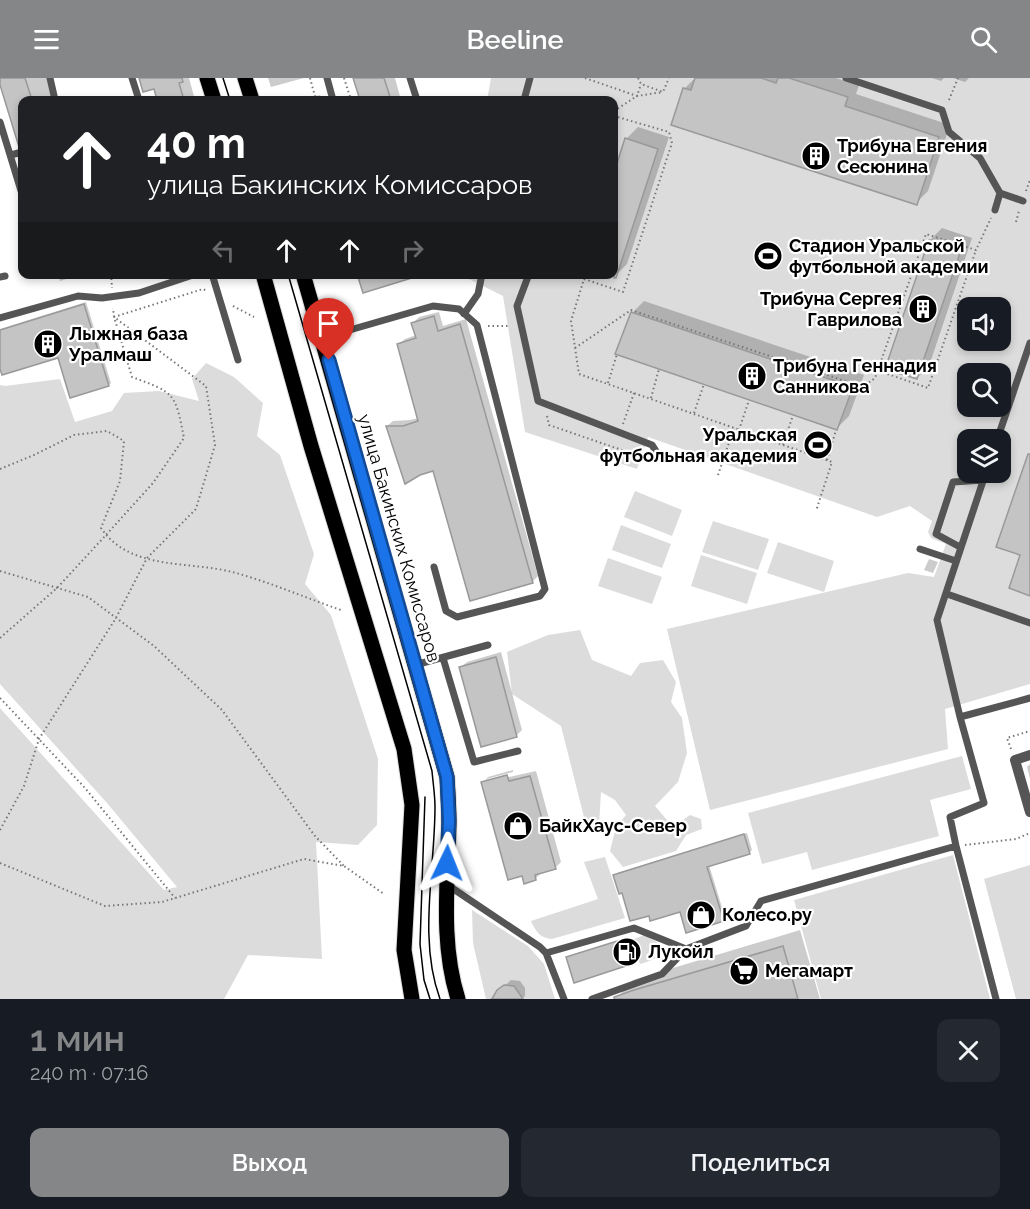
<!DOCTYPE html>
<html lang="ru">
<head>
<meta charset="utf-8">
<style>
  body { margin:0; font-family:Raleway,sans-serif; background:#242831; color:#f1f3f6; height:100vh; display:flex; flex-direction:column; font-size:22px; white-space:nowrap }
  * { box-sizing:border-box; margin:0 }
  p { font-size:20px; color:#9ea1a6 }
  .icon { flex:none; width:33px; height:33px; fill:none; stroke:currentColor; stroke-width:2; stroke-linecap:round; stroke-linejoin:round }
  .map { position:relative; height:921px; overflow:hidden }
  .details { display:flex; flex-direction:column; background:#171b24; flex:1 }
  .details>* { flex:none }
  .top-card { position:absolute; left:18px; top:18px; width:600px; height:183px; border-radius:12px; box-shadow:0 3px 9px #0003; background:#202124; color:#fff; overflow:hidden }
  .tools { position:absolute; left:957px; top:219px; display:grid; gap:12px }
  .tools a { display:grid; place-items:center; width:54px; height:54px; border-radius:12px; background:#171b24; box-shadow:0 3px 9px #0003; font-size:30px }
  .pin { position:absolute; display:grid; place-items:center; width:51px; height:51px; color:#fff; margin:-62px -26px; border-radius:50% 50% 50% 0; rotate:-45deg; box-shadow:0 0 6px #0007 }
  .pin .icon { rotate:45deg }
  .me { position:absolute; width:66px; margin:-33px; rotate:2deg; stroke-linejoin:round; filter:drop-shadow(0 0 4px #0008) }
  .turn { display:flex; align-items:center; gap:21px; height:126px; padding:0 30px; font-size:27px }
  .turn .icon { width:78px; height:78px; stroke-width:2.5 }
  .turn b { display:block; font-size:42px; line-height:51px }
  .lanes { display:flex; align-items:center; height:57px; padding:0 30px; background:#0003; justify-content:center; gap:30px; direction:ltr }
  .lanes .off { opacity:.35 }
  .round { display:grid; place-items:center; flex:none; width:63px; height:63px; border-radius:12px; background:#242831 }
  .overview { display:flex; align-items:center; justify-content:space-between; height:102px; padding:0 30px }
  h1 { font-size:36px; font-weight:600; line-height:45px; color:#858687 }
  .cta { display:flex; gap:12px; margin-top:auto; padding:12px 30px }
  .cta a { flex:1; height:69px; border-radius:12px; background:#858687; color:#fff; font-size:24px; font-weight:600; line-height:69px; text-align:center }
  .cta a+a { background:#242831; color:#f1f3f6 }
  header { display:flex; justify-content:space-between; align-items:center; height:78px; padding:0 30px; background:#858687; color:#fff; font-size:27px; font-weight:600 }
  .map>svg:first-child { display:block }
</style>
</head>
<body>
<header><svg class="icon" aria-label="menu" viewBox="0 0 24 24"><path d="M4 6h16M4 12h16M4 18h16"/></svg>Beeline<svg class="icon" aria-label="search" viewBox="0 0 24 24"><circle cx="10" cy="10" r="6"/><path d="M15 15l6 6"/></svg></header>
<div class="map">
<svg width="1030" height="921" viewBox="0 0 1030 921">
  <rect width="100%" height="100%" fill="#fff"/>
  <path fill="#dcdcdc" fill-rule="evenodd" d="M491 0H1030V606L945 631 948 671 710 732 667 551 908 495 934 499 946 466 931 460 928 454 932 443 910 428 877 439 648 359 637 391 525 354 503 218 467 200V196H614V22H487ZM968 230H1000V262H968ZM968 296H1000V328H968ZM968 362H1000V394H968Z
    M206 285 234 299 263 325 257 358 280 377 314 476 305 506 331 537 378 681 377 747 358 767 316 764 322 881 248 877 224 921H0V630L164 812 177 809 107 725 0 606V307L5 308 60 301 75 344 112 333 124 315 159 313 199 323 192 301Z
    M635 413 682 432 672 458 624 439Z
    M713 443 769 461 758 492 702 474Z
    M621 447 671 466 662 490 612 472Z
    M778 464 834 483 824 514 767 495Z
    M701 477 757 495 747 526 691 508Z
    M608 480 662 499 652 526 598 508Z
    M580 552 592 582 631 598 640 585 663 582 676 604 671 624 682 640 687 675 678 704 655 728 673 749 690 737 701 741 702 751 686 757 676 773 623 789 610 773 616 749 626 737 615 722 601 714 599 747H586L561 648 512 616 507 574 548 557Z
    M962 678 971 711 930 722 939 758 812 792 807 774 762 786 748 735Z
    M953 777 990 921H821L794 822Z
    M605 779 625 840 552 861C540 860 536 854 531 843L598 821 584 784Z
    M1030 787V921H1016L984 801Z
    M472 832 528 868 544 886 555 921H486L473 865Z
    M644 857 657 864 664 870C659 881 650 883 640 886L632 862Z"/>
  <path fill="#0003" d="M0 0H47L54 22H22V58L17 60Z
    M141 0H189L195 22H159L155 10Z
    M268 0H304L271 9Z
    M355 0H395L401 22H361Z
    M695 0H836L859 7 856 16 950 47 928 113 916 125 684 11Z
    M932 0H944L941 3Z
    M953 0H969L965 4Z
    M320 17 322 22H300Z
    M638 49 669 59 627 186 615 198 610 196H614V100L626 61Z
    M942 150 972 160 929 288 917 300 930 162Z
    M58 196H82L60 203Z
    M644 223 864 297 849 338 837 350 632 235Z
    M86 224 111 305 109 307 59 278 0 286V251Z
    M439 234 443 248 466 241 538 498 532 504 434 391 387 348 393 343 410 342 419 340 399 266 405 261 416 257 413 245 419 239Z
    M929 481 938 484 933 495 924 492Z
    M501 574 522 652 517 657 482 667 461 589 467 584Z
    M1030 686V701L1027 689Z
    M513 692V694L487 701V704L536 693 561 784 555 790 541 795 535 801 483 705 488 699Z
    M747 755 752 772 750 774 709 787 725 839 723 842 681 832 650 836 623 813 614 798 617 795Z
    M800 852 820 921H616L633 902Z
    M630 860 636 882 634 884 568 880Z
    M511 902 520 903 525 910V918L522 921H490Z"/>
  <path fill="#c4c4c4" stroke="#999" stroke-width="1.5" d="M0 0H25L32 22H22V68L19 69 0 7Z
    M139 0H182L183 4 179 5 184 22H157L154 11 143 14Z
    M353 0H384L391 22H360Z
    M695 0H761L776 5 778 0H789L848 19 845 28 939 59 917 127 671 47 683 10 691 12Z
    M625 60 658 71 616 200H614V95Z
    M929 162 961 172 917 301 885 291Z
    M357 196H414L415 199 363 215Z
    M84 226 109 308 70 320 58 280 2 297 0 291V252Z
    M631 234 853 309 837 352 615 276Z
    M434 238 438 253 460 246 533 505 470 523 433 393 420 397 405 406 386 348H403L418 343 397 266 416 260 411 245Z
    M1028 376H1030V518L1009 510 1020 477 996 469Z
    M496 579 517 659 481 669 459 589Z
    M507 697 509 703 530 698 556 791 535 797 536 802 524 806 522 798 508 802 481 704Z
    M744 756 750 776 707 789 724 843 686 855 680 834 650 843 649 838 630 843 622 815 619 816 613 797Z
    M627 860 635 885 574 905 566 879Z
    M783 868 798 921H614V919L634 912Z
    M504 907 514 908 523 921H492L497 912Z"/>
  <g fill="none" stroke-linecap="round" stroke-linejoin="round">
    <g stroke="#dbdbdb" stroke-width="17">
      <path id="primary" d="M207 0 214 22
        M245 0 252 22
        M263 196 311 368 404 671 412 727 404 872 412 921
        M303 196 447 699C448 714 449 730 449 745 448 804 440 864 458 921"/>
    </g>
    <path stroke="#777" stroke-width="2" stroke-dasharray="1.5 3" stroke-linecap="butt" d="M310 0 316 22
      M344 0 351 22
      M585 0 637 18 641 6
      M638 0 641 6 663 14 669 0
      M949 22 958 0
      M614 33 637 18 663 14
      M1026 113 1030 102
      M1016 144 1019 133
      M111 196 112 210
      M581 196 584 201 571 243 579 296 832 384 816 433
      M224 200 231 196
      M584 201 623 214 672 65 669 54 614 38
      M233 228 254 239
      M488 248H508
      M575 270 631 232 863 309 875 300 926 156 976 172 991 140
      M879 293 928 310 976 172
      M608 305 617 276
      M651 320 659 291
      M694 335 704 306
      M547 338 549 347 648 381
      M623 346 634 315
      M739 352 749 322
      M783 367 793 337
      M827 382 836 352
      M0 391 34 377 74 357 107 353 124 363 120 403 101 450C131 494 191 482 236 495 272 505 306 520 341 532
      M718 397 734 350
      M0 493 88 519 154 568 222 632 315 758 344 788
      M0 560 57 510 106 457 153 405 184 360C175 314 175 315 132 299L114 239 203 211 207 213
      M0 620 85 710 175 820
      M1011 671 1007 660 1030 653
      M0 752 24 708 39 661 116 540 147 480 196 431 215 367 206 308 114 239 113 230
      M965 767 1016 761 1030 755
      M0 785 105 828 162 824 304 781 344 788 384 816"/>
    <path stroke="#555" stroke-width="7" d="M50 0 55 22
      M132 0 139 22
      M327 0 333 22
      M410 0 417 22
      M846 0 942 32 949 54 980 80 1000 115 1023 123
      M524 22 530 0
      M0 44 22 116
      M11 77 22 74
      M995 132 1000 115
      M212 196 238 282
      M529 196 517 228 538 323 652 367 659 378
      M0 199 5 198
      M464 236 478 216 482 196
      M0 240 78 218 102 220 139 215 196 196
      M322 260 433 228 459 231 477 247 545 511 540 518 457 539 446 533 434 489
      M997 362 1030 265
      M960 469 936 456 953 404 983 402
      M920 471 956 483
      M947 516 1030 545
      M443 580 474 684 518 673
      M415 587 488 567
      M960 639 1030 620
      M956 768 950 739 984 725 960 639 937 542 986 394
      M446 806 540 869 546 875 564 921
      M546 875 634 850 686 871
      M592 921 662 896 686 871 746 848 761 823 956 768 996 921"/>
    <path stroke="#555" stroke-width="10" d="M1030 677 1015 682 1030 734"/>
    <use href="#primary" stroke="#000" stroke-width="15"/>
    <path stroke="#000" stroke-width="1.5" d="M223 0 230 22
      M288 196 432 693C433 705 435 717 435 729 435 792 418 861 440 921
      M425 719 420 866 424 902 430 921"/>
  </g>
  <g fill="none" stroke-linecap="round" stroke-linejoin="round">
    <g stroke="#114b97" stroke-width="15">
      <path id="route" d="M329 282 447 699 449 743 447 785"/>
    </g>
    <use href="#route" stroke="#1a73e8" stroke-width="10"/>
  </g>
  <defs>
    <g id="building-disc" transform="scale(1.5)"><circle r="9.5" fill="#000" stroke="#fff"/><path d="M-4-6H4V6H1V3H-1V6H-4ZM-2.5-4.3h1.7v1.8h-1.7ZM.8-4.3h1.7v1.8H.8ZM-2.5-1h1.7V.8h-1.7ZM.8-1h1.7V.8H.8Z" fill="#fff"/></g>
    <g id="stadium-disc" transform="scale(1.5)"><circle r="9.5" fill="#000" stroke="#fff"/><path d="M0-5a6.5 5 0 1 0 0 10a6.5 5 0 1 0 0-10ZM-3.5-1.8h7v3.6h-7Z" fill="#fff"/></g>
    <g id="shop-disc" transform="scale(1.5)"><circle r="9.5" fill="#000" stroke="#fff"/><path d="M-5-2.5h2.3a2.7 3.5 0 0 1 5.4 0H5L5.5 6h-11ZM-1.5-2.5h3a1.5 2.3 0 0 0-3 0Z" fill="#fff"/></g>
    <g id="fuel-disc" transform="scale(1.5)"><circle r="9.5" fill="#000" stroke="#fff"/><path d="M-5.5-6h7V0h2V4h1.3V-2.5L3-4.5l.8-.8L6-3V5H2.5V1h-1V6h-7ZM-4.2-4.7v3.2H.2V-4.7Z" fill="#fff"/></g>
    <g id="supermarket-disc" transform="scale(1.5)"><circle r="9.5" fill="#000" stroke="#fff"/><path d="M-6-5.5h2.5l.6 2H6L4.5 2H-2.5L-4.4-4H-6ZM-1.5 3.2a1.3 1.3 0 1 0 .1 0ZM3 3.2a1.3 1.3 0 1 0 .1 0Z" fill="#fff"/></g>
  </defs>
  <g fill-rule="evenodd">
    <use href="#building-disc" x="816" y="78"/>
    <use href="#stadium-disc" x="768" y="178"/>
    <use href="#building-disc" x="923" y="231"/>
    <use href="#building-disc" x="48" y="266"/>
    <use href="#building-disc" x="752" y="298"/>
    <use href="#stadium-disc" x="818" y="367"/>
    <use href="#shop-disc" x="518" y="748"/>
    <use href="#shop-disc" x="701" y="837"/>
    <use href="#fuel-disc" x="627" y="874"/>
    <use href="#supermarket-disc" x="744" y="893"/>
  </g>
  <g text-anchor="middle" stroke-width="4.5" stroke-linejoin="round" paint-order="stroke">
    <g font-size="18" font-weight="bold" fill="#000" stroke="#fff" text-anchor="start">
      <text x="837" y="74">Трибуна Евгения<tspan x="837" dy="21">Сесюнина</tspan></text>
      <text x="789" y="174">Стадион Уральской<tspan x="789" dy="21">футбольной академии</tspan></text>
      <text x="902" y="227" text-anchor="end">Трибуна Сергея<tspan x="902" dy="21">Гаврилова</tspan></text>
      <text x="69" y="262">Лыжная база<tspan x="69" dy="21">Уралмаш</tspan></text>
      <text x="773" y="294">Трибуна Геннадия<tspan x="773" dy="21">Санникова</tspan></text>
      <text x="797" y="363" text-anchor="end">Уральская<tspan x="797" dy="21">футбольная академия</tspan></text>
      <text x="539" y="754">БайкХаус-Север</text>
      <text x="722" y="843">Колесо.ру</text>
      <text x="648" y="880">Лукойл</text>
      <text x="765" y="899">Мегамарт</text>
    </g>
    <g font-size="18" fill="#000" stroke="#fff">
      <text transform="translate(399 460) rotate(74)" y="6">улица Бакинских Комиссаров</text>
    </g>
  </g>
</svg>
<div class="tools">
<a><svg class="icon" aria-label="sound" viewBox="0 0 24 24"><path d="M4 9h4l5-4v14l-5-4H4zM17 9q2 3 0 6"/></svg></a>
<a><svg class="icon" aria-label="search" viewBox="0 0 24 24"><circle cx="10" cy="10" r="6"/><path d="M15 15l6 6"/></svg></a>
<a><svg class="icon" aria-label="layers" viewBox="0 0 24 24"><path d="M12 4l9 5-9 5-9-5zM3 14l9 5 9-5"/></svg></a>
</div>
<div class="pin" style="left:329px;top:282px;background:#d93025"><svg class="icon" aria-label="arrive" viewBox="0 0 24 24"><path d="M6 21V4h12l-3 4 3 4H6"/></svg></div>
<svg class="me" style="left:447px;top:785px" viewBox="-20 -20 40 40"><path d="M0-17L14 15 0 8-14 15z" fill="#1a73e8" stroke="#fff" stroke-width="4"/></svg>
<div class="top-card">
<div class="turn"><svg class="icon" aria-label="ahead" viewBox="0 0 24 24"><path d="M12 20V5M6 11l6-6 6 6"/></svg><div><b>40 m</b>улица Бакинских Комиссаров</div></div>
<div class="lanes"><svg class="icon off" aria-label="left" viewBox="0 0 24 24"><path d="M17 20v-9H6M10 6l-5 5 5 5"/></svg><svg class="icon" aria-label="ahead" viewBox="0 0 24 24"><path d="M12 20V5M6 11l6-6 6 6"/></svg><svg class="icon" aria-label="ahead" viewBox="0 0 24 24"><path d="M12 20V5M6 11l6-6 6 6"/></svg><svg class="icon off" aria-label="right" viewBox="0 0 24 24"><path d="M7 20v-9h11M14 6l5 5-5 5"/></svg></div>
</div>
</div>
<section class="details">
<div class="overview"><div><h1>1 мин</h1><p>240 m · 07:16</p></div><a class="round"><svg class="icon" aria-label="close" viewBox="0 0 24 24"><path d="M6 6l12 12M18 6L6 18"/></svg></a></div>
<div class="cta"><a>Выход</a><a>Поделиться</a></div>
</section>
</body>
</html>
